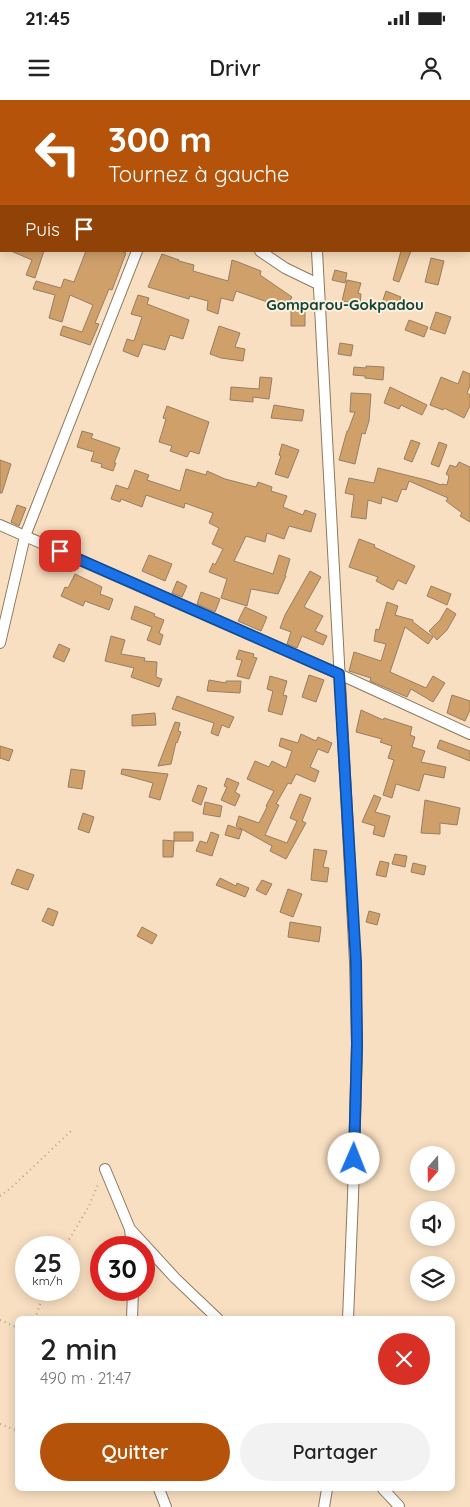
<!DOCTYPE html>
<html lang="fr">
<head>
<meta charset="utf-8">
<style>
  body { margin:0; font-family:Quicksand,sans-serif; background:#f2f2f2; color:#222; height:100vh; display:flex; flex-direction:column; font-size:19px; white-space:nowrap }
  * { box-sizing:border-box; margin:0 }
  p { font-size:16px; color:#767676 }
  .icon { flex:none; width:28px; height:28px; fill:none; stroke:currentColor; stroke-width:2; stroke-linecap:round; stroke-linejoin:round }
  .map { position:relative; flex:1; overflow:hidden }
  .details { position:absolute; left:15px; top:1216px; width:440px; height:175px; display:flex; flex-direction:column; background:#fff; border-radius:8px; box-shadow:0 2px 12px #0003 }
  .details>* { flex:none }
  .hud { position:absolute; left:0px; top:0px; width:470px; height:152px; box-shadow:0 2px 12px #0003; background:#b45309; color:#fff; overflow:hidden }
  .needle { width:32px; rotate:200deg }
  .fabs { position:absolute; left:410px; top:1046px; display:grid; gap:10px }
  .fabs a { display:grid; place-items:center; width:45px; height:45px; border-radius:50%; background:#fff; box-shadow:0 2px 12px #0003; font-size:25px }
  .speed { position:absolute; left:15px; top:1136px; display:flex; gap:10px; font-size:25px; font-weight:700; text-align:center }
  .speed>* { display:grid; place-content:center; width:65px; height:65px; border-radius:50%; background:#fff; box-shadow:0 2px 12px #0003; line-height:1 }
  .speed small { font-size:12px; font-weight:400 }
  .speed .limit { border:8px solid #d22; background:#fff; color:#111 }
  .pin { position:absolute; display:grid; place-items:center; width:42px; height:42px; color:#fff; margin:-21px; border-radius:10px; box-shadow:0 2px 8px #0006 }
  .me { position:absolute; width:55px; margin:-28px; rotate:1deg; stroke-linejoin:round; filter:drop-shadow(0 0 4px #0008) }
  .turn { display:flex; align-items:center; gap:18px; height:105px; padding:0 25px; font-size:22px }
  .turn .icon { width:65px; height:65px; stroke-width:2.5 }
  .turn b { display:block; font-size:35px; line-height:42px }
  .then { display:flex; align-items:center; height:48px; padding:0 25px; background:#0003; gap:10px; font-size:19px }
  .round { display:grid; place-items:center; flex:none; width:52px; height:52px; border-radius:26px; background:#f2f2f2 }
  .summary { display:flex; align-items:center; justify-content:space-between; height:85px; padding:0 25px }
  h1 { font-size:30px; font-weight:600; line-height:38px }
  .cta { display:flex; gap:10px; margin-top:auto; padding:10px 25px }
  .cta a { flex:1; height:58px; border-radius:30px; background:#b45309; color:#fff; font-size:20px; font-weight:600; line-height:58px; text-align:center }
  .cta a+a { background:#f2f2f2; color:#222 }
  .status { display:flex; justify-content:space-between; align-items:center; height:35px; padding:0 25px; background:#fff; direction:ltr }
  .status svg { height:14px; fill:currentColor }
  header { display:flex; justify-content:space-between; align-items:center; height:65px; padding:0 25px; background:#fff; font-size:22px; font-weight:600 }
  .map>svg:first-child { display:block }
</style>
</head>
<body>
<div class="status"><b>21:45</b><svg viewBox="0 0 49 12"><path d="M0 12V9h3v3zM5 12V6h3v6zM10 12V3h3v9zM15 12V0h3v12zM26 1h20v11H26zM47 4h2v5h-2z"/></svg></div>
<header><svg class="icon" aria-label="menu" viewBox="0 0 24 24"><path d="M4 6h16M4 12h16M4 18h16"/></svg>Drivr<svg class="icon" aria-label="person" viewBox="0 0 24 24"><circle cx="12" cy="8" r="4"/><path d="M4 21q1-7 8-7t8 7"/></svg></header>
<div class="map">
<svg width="470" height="1407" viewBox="0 0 470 1407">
  <rect width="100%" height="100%" fill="#f8dfc1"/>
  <path fill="#d0a06b" stroke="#967e64" d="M11 151H44L35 178 26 175 32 160Z
    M86 151H121L126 153 112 190 109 189 95 223 99 224 90 245 60 235 63 226 82 232 93 205 70 195 62 222 49 218 55 195 33 189 36 181 61 188 64 179 74 182Z
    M401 151H411L399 182 393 180Z
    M162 154 179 160V161L194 165 193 171 228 181 232 160 238 162 261 171 260 175 292 197 286 207 276 201V205L236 191 233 201 221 198 218 214 207 210 208 201 190 196 189 199 148 187Z
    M431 158 444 161 438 185 425 182Z
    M335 170 347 173 345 183 332 180Z
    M347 180 361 183 358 193 361 194 360 205 342 201Z
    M386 191 401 197 397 208 382 203Z
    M138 195 149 198 147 204 189 220 183 239 170 235 165 250 143 244 138 257 123 251 127 239 134 241 142 217 131 214Z
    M291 206H305V226H291Z
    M436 212 451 217 445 234 430 229Z
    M409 220 428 227 424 237 405 230Z
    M219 226 240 233 235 247 245 249 243 261 221 258 210 254Z
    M340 243 353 245 351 256 338 254Z
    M366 266 384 267 383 280 365 278V276L353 275 354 267 366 268Z
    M463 271 470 274V286L467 293 470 295V306L464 318 444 308 443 310 430 305 441 277 458 284Z
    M260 277 272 278 269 299 253 297V302L230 300 231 287 259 289Z
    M390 287 427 305 422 315 401 305 399 309 384 303Z
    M351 293 371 294 369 321 365 334 362 333 355 364 339 360 347 331H348L355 312H350Z
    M274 305 304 310 302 321 271 318Z
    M167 306 209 322 199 354 190 351 187 357 170 351 172 346 159 342 166 319 163 318Z
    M82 331 93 334 91 338 120 348 114 363H116L113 371 101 367 102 364 91 361 94 352 77 347Z
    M411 340 420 343 412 362 404 359Z
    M439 342 447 345 439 367 431 364Z
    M282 344 299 350 288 378 275 374 281 356 279 355Z
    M0 360 11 364 2 393H0Z
    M459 362 470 367V422L460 416 462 413 446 401 448 398 409 381 406 390 402 389 397 402 382 397 381 404 368 400 366 419 351 417 354 395 345 393 349 378 374 383 378 368 430 381 441 385 442 384 447 385 449 376 446 374 450 365 456 367Z
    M186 369 206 375 207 371 225 379 256 387 258 382 272 387 271 391 287 396 283 407 303 415 305 410 316 414 311 432 289 426 284 439 267 433 265 442 246 436 234 461 273 474 279 455 290 459 285 476H286L278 494 251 489 247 506 221 498 227 479 209 472 213 463 215 465 223 449 212 444 219 428 209 423 213 413 185 403 184 408 146 395 142 407 121 399 120 402 111 399 116 385 128 389 135 370 149 375 147 380 180 391Z
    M17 405 26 408 19 426 11 422Z
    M359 439 375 445 374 447 415 466 406 484 398 480 393 490 376 481 378 477 349 467Z
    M149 455 172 464 165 481 142 471Z
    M310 471 321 477 304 507 323 516 315 531 327 536 323 545 302 536 297 548 287 544 291 532 280 528 285 515Z
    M75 474 102 487 100 494 113 499 109 510 85 501 83 506 61 496 65 487 68 488Z
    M177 481 187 486 182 497 172 493Z
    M431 486 451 494 447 505 427 496Z
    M201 492 220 499 215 512 197 504Z
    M387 502 398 506 395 515 413 520V522L433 537 428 544 405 527 390 572 426 588 433 576 445 583 433 602 411 589 407 597 370 581 371 578 349 571 354 552 381 561 386 544 374 541 376 529 379 530Z
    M135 506 155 514 154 516 164 520 159 533 163 535 160 545 147 540 152 527 131 519Z
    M245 507 267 517 261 531 238 521Z
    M447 508 456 514 447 530 437 540 429 531 440 520Z
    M111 536 125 540 121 554 145 558 144 561 157 562 156 577 162 579 159 587 131 577 134 568 105 561Z
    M59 544 70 549 64 562 53 557Z
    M239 550 254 554 253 557 257 558 249 579 237 576 242 560 236 559Z
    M309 575 324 580 316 602 302 597Z
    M270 576 287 581 283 595 287 596 282 615 268 611 273 591 267 589Z
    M209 580 226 583V581H241L240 593 207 591Z
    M452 595 470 601V610L465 621 447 613Z
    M177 596 234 617 229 628 222 625 218 636 211 633 214 623 172 609Z
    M361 610 383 620 384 618 412 627 410 635 415 637 412 647 425 651 421 662 446 667 444 678 424 674 419 691 396 684 392 698 383 695 394 660 388 658 392 646 380 642 382 639 356 632Z
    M155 613 156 625 132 626V615Z
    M175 622 180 623 178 631 181 632 177 643 176 642 171 664 158 666Z
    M301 634 316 641 318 637 332 643 328 653 318 649 310 667 319 671 315 682 296 674 291 684 288 683 276 704 279 705 265 735 287 743 297 721 290 718 300 694 311 698 302 721 306 723 286 759 270 751 272 746 236 726 239 716 259 723 267 707 266 706 274 691 247 679 255 661 269 667 272 661 286 668 292 651 279 646 281 638 298 643Z
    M440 640 470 651V661L437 648Z
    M0 646 13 650 9 661 0 658Z
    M71 669 85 671 82 689 68 687Z
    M122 669 168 674 160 700 149 697 153 683 121 674Z
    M227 678 239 683 235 692 240 695 235 706 221 700 227 687 224 686Z
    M198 685 207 688 201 705 192 701Z
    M374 695 381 698 375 712 390 716 384 737 373 734 375 726 362 722Z
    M425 700 460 708 457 725 440 723V734L421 733Z
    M205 702 222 706 220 717 203 714Z
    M83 713 94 717 89 733 78 729Z
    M228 725 242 730 239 739 225 735Z
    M174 732H193V741H174Z
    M211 732 219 735 212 756 196 751 200 741 207 743Z
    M163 740 174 741 173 757H163Z
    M314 749 327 751 323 767 329 768 327 782 311 780Z
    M395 754 407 756 405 767 392 764Z
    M380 761 389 763 386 777 376 775Z
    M413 763 426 766 424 775 411 772Z
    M17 769 34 775 28 790 11 784Z
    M220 778 236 786 237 783 249 788 245 797 216 785Z
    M262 780 272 784 266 795 256 790Z
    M288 789 302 794 293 817 280 812Z
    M48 808 58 812 53 826 42 821Z
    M369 811 380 814 377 825 366 822Z
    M290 822 321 827 319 842 288 837Z
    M142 827 157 835 152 844 137 836Z"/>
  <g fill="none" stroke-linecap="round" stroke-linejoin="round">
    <g stroke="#8f795d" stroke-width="12">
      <path id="minor" d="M87 0 88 1
        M313 0V1
        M192 1 193 0
        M260 151 285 168 318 184
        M317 151 355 862 357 944 353 1097 348 1219
        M0 425 339 574 470 634
        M0 543 25 436 137 151
        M105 1069 130 1129 132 1148
        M130 1129 175 1178 218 1219
        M132 1219 133 1190
        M159 1389 166 1407
        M383 1389 399 1406
        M324 1407 327 1389"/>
    </g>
    <path stroke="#b4a089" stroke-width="2" stroke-dasharray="1 4" stroke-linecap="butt" d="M0 1096 11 1088 71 1031
      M64 1148 89 1106 99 1082
      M35 1219 45 1190
      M0 1220 18 1228
      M0 1324 18 1331"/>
    <use href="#minor" stroke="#fff" stroke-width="10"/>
  </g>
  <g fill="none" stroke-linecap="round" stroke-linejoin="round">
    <g stroke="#114b97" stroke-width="12">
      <path id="route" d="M60 451 339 574 356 862 357 944 354 1059"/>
    </g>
    <use href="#route" stroke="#1a73e8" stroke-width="9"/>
  </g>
  <g text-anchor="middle" stroke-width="4" stroke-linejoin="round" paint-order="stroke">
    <g font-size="15" font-weight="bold" fill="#10463a" stroke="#fdeedc">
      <text x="345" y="210">Gomparou-Gokpadou</text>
    </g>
  </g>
</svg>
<div class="fabs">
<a><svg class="needle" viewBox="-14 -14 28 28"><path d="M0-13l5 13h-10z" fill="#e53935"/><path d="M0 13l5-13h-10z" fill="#767676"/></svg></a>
<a><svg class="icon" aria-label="sound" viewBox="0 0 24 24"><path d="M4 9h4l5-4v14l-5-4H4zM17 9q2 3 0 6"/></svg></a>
<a><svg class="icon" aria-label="layers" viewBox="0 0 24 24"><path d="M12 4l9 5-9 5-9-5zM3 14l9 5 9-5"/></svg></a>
</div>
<div class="speed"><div>25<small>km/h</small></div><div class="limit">30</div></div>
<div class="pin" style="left:60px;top:451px;background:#d93025"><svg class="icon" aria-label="arrive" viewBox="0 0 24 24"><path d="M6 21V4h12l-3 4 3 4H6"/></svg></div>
<svg class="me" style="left:354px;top:1059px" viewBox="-20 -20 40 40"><circle r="19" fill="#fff"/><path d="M0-13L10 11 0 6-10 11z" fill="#1a73e8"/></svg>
<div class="hud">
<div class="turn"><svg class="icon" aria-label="left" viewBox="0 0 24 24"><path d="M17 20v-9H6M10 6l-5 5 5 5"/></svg><div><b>300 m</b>Tournez à gauche</div></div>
<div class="then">Puis<svg class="icon" aria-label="arrive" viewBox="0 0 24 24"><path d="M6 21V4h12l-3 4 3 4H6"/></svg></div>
</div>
<section class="details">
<div class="summary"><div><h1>2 min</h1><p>490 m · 21:47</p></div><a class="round" style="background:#d93025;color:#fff"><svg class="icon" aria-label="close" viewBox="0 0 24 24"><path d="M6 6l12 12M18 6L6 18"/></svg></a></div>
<div class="cta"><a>Quitter</a><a>Partager</a></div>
</section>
</div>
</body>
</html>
